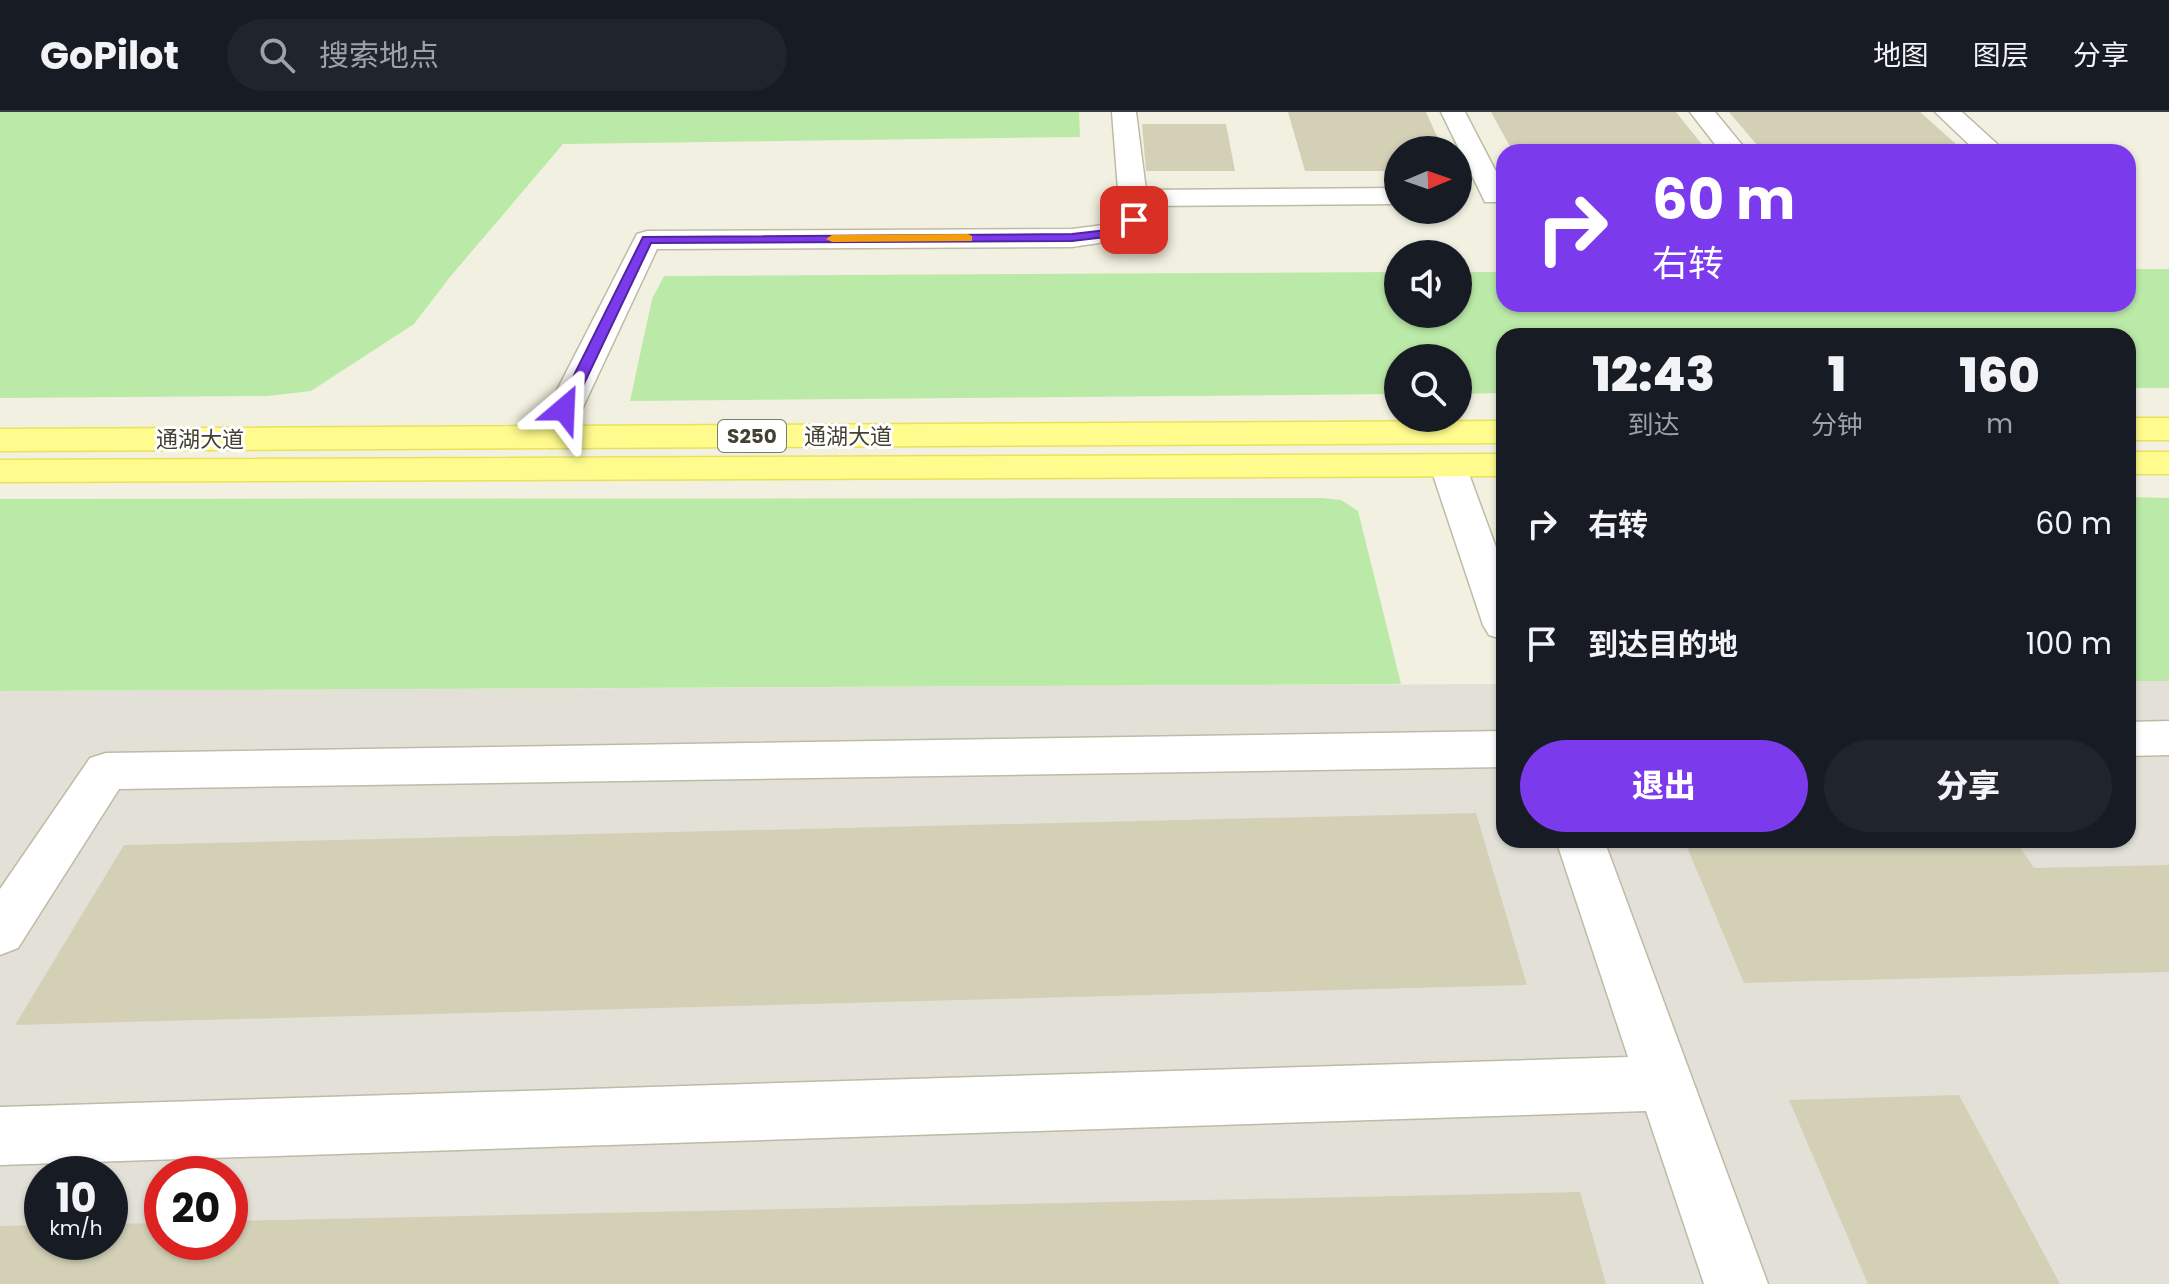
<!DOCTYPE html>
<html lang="zh">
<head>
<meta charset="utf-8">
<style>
  body { margin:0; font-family:Poppins,"Noto Sans SC",sans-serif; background:#20242c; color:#f1f3f6; height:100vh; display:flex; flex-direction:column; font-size:30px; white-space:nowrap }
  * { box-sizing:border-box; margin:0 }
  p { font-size:26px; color:#9ea1a6 }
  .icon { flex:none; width:44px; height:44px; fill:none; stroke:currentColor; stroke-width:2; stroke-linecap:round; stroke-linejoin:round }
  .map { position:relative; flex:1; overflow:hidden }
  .sheet { position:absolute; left:1496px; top:216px; width:640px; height:520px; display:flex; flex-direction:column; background:#171b24; border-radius:24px; box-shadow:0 2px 6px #0004 }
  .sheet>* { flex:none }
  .guide { position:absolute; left:1496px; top:32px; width:640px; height:168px; border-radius:24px; box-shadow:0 2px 6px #0004; background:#7c3aed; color:#fff; overflow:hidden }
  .needle { width:52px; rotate:88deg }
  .controls { position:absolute; left:1384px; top:24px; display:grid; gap:16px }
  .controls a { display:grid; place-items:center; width:88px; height:88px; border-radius:50%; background:#171b24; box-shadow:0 2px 6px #0004; font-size:40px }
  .speed { position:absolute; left:24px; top:1044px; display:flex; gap:16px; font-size:40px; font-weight:700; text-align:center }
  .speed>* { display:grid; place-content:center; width:104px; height:104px; border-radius:50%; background:#171b24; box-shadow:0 2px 6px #0004; line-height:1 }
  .speed small { font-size:20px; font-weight:400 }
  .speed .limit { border:12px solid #d22; background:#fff; color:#111 }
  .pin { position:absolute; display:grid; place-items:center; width:68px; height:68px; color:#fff; margin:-34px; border-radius:16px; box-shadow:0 4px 12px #0006 }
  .me { position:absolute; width:88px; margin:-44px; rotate:26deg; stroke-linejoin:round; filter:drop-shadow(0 0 6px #0008) }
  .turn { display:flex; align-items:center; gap:28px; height:168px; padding:0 24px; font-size:36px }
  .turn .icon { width:104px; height:104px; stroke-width:2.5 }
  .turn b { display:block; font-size:56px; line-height:68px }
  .eta { display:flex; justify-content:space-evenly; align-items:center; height:136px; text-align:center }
  .eta b { font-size:48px; font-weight:800; line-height:56px }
  .action { display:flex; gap:16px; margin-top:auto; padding:16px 24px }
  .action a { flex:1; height:92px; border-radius:48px; background:#7c3aed; color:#fff; font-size:32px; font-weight:800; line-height:92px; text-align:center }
  .action a+a { background:#20242c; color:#f1f3f6 }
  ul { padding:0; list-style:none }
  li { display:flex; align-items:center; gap:24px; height:120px; padding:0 24px }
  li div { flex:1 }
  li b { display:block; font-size:30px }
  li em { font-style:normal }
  header { display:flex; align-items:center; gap:48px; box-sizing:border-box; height:112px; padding:0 40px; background:#171b24; border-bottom:2px solid #363941 }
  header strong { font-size:38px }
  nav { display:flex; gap:44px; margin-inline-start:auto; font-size:28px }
  .search { width:560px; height:72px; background:#20242c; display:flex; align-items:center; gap:20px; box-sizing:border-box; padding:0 28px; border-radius:44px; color:#9ea1a6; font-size:30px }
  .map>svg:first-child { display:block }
</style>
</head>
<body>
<header>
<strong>GoPilot</strong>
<div class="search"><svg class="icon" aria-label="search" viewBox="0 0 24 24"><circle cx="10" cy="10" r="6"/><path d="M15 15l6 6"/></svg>搜索地点</div>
<nav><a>地图</a><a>图层</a><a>分享</a></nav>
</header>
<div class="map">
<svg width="2169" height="1172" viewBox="0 0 2169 1172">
  <rect width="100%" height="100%" fill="#f2f1e1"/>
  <path fill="#e3e1d7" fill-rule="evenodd" d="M2128 569H2169V1172H0V579L1504 572V728H2128ZM42 1062H110V1130H42ZM162 1062H230V1130H162Z"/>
  <path fill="#bbe9a7" d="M0 0H1079L1080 25 563 32 450 165 414 212 311 279 267 284 0 286Z
    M2128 157H2169V276H2128V224H1504V281L1458 282V246H1398V282L630 289 652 187 664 164 1398 160V202H1458V160H1504V192H2128Z
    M2128 385 2169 386V569H2128Z
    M1322 386 1341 388 1358 399 1401 572 0 579V387Z"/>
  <path fill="#d3d0b6" d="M1288 0H1426L1443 38H1398V59H1305Z
    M1491 0H1676L1708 40H1513Z
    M1729 0H1920L1965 40H1763Z
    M1142 12H1226L1235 59H1146Z
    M1476 701 1527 873 15 913 124 733Z
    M1684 728H2015L2034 756 2169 753V860L1744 871Z
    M1959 983 2060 1172H1868L1789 988Z
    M1580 1080 1606 1172H0V1114L42 1113V1130H110V1112L162 1111V1130H230V1109Z"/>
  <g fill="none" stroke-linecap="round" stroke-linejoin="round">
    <g stroke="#bdbba4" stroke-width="3">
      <path id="minor" d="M1112 0H1136L1146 78 1398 76V92L1147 94C1148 99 1149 103 1148 107 1143 128 1089 132 1072 135L657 137 569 325 564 333 551 336 538 333 533 325 637 122 647 119 1072 117 1103 113 1120 104Z
        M1441 0H1465L1504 75V90H1485Z
        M1690 0H1715L1748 40H1721Z
        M1935 0H1962L2006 40H1977Z
        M1448 343 1461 346 1466 354 1504 457V528L1489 523 1483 513 1430 354 1435 346Z
        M2169 609V643L2128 644V610Z
        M1504 619V655L119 677 18 836 0 843V777L90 646 106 641Z
        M1556 728H1604L1768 1172H1704L1646 999 0 1053V995L1628 945Z"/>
    </g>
    <g stroke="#e9e258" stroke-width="3">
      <path id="major" d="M2128 306H2169V328H2128Z
        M1504 309V331L0 339V317Z
        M2128 340H2169V362H2128Z
        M1504 342V364L0 370V348Z"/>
    </g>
    <use href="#minor" fill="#fff" fill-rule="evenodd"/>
    <use href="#major" fill="#fffb8d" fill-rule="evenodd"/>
  </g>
  <path fill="#7c3aed" stroke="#51269a" stroke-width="2" d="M1134 104 1140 108 1138 110 1114 124 1072 129 651 131 572 297 564 301 557 297 643 125 1072 122 1107 118Z"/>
  <path fill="#f59e0b" d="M968 122 972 124V129L832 130 826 127 832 123Z"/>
  <g text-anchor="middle" stroke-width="6" stroke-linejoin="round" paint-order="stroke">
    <rect fill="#fff" stroke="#7b7a70" stroke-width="2" x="718" y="308" width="68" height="32" rx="6"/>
    <g font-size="20" font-weight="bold" fill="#434132">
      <text x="752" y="331">S250</text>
    </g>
    <g font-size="22" fill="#434132" stroke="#fff">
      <text x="848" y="332">通湖大道</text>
      <text x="200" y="335">通湖大道</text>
    </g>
  </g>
</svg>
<div class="controls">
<a><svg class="needle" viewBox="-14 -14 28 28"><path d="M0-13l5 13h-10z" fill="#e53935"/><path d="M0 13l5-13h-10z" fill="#9ea1a6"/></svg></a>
<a><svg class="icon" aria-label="sound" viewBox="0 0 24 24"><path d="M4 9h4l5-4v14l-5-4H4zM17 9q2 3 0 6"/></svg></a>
<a><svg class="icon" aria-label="search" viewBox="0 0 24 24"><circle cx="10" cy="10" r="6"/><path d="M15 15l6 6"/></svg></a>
</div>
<div class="speed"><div>10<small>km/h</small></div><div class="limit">20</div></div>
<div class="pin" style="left:1134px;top:108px;background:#d93025"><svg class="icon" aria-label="arrive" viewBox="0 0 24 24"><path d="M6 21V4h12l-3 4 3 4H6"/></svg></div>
<svg class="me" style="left:564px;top:297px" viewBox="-20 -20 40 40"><path d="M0-17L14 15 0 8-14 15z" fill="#7c3aed" stroke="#fff" stroke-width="4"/></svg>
<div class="guide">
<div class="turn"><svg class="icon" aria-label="right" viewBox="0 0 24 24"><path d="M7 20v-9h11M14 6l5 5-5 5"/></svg><div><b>60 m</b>右转</div></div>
</div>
<section class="sheet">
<div class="eta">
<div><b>12:43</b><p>到达</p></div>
<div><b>1</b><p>分钟</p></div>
<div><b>160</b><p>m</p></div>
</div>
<ul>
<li><svg class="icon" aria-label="right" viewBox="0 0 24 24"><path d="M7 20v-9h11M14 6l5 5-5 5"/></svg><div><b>右转</b></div><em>60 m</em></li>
<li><svg class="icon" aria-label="arrive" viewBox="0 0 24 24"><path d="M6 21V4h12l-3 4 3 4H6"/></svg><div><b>到达目的地</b></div><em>100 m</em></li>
</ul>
<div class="action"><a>退出</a><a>分享</a></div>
</section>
</div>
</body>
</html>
